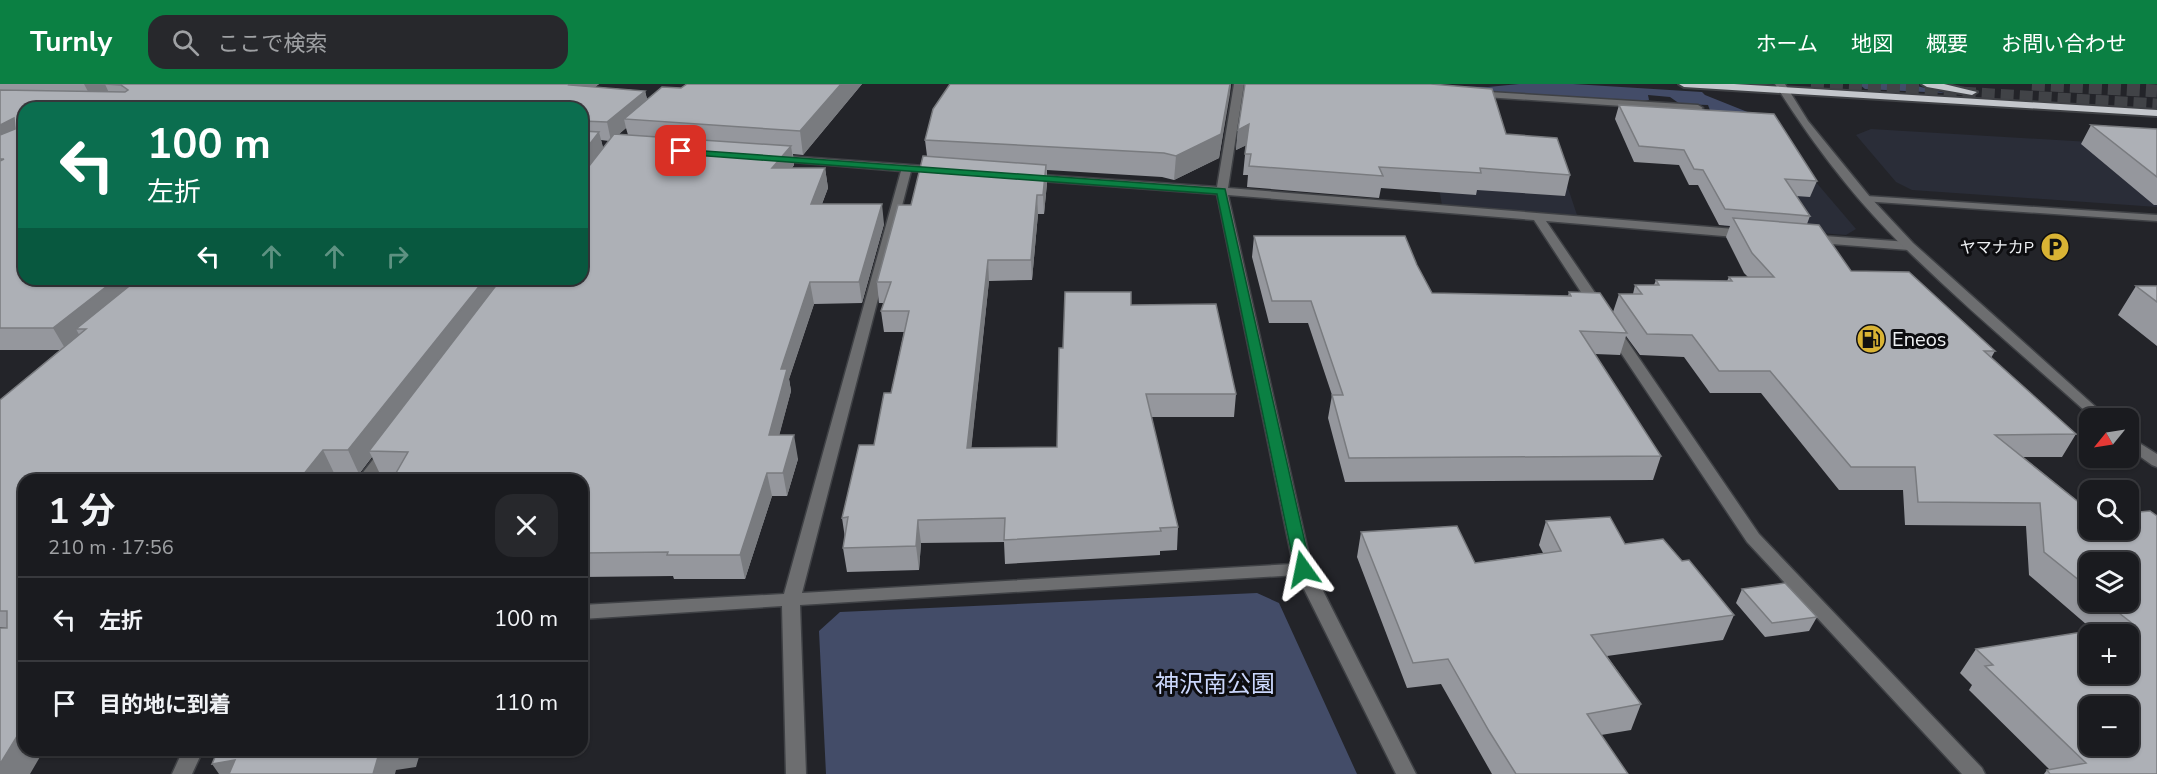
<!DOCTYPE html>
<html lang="ja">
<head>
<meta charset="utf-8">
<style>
  body { margin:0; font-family:"Nunito Sans","Noto Sans JP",sans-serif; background:#27282c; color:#f1f3f6; height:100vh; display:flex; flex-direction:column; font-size:22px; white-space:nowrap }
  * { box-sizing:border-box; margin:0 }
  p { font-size:20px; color:#9fa1a4 }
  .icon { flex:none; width:33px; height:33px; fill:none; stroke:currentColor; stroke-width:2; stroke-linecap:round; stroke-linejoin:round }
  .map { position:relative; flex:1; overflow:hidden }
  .panel { position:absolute; left:18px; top:390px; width:570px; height:282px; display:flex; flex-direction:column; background:#1a1b1f; border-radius:18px; box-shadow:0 2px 4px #0004,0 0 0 2px #38393d }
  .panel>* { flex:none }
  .banner { position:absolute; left:18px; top:18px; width:570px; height:183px; border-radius:18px; box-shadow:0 2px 4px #0004,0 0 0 2px #38393d; background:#0b6e4f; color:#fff; overflow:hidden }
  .needle { width:39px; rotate:240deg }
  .fabs { position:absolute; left:2079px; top:324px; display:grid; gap:12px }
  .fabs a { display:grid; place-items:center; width:60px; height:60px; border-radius:12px; background:#1a1b1f; box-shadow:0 2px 4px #0004,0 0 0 2px #38393d; font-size:30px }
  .pin { position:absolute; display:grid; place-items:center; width:51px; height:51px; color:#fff; margin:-26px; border-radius:12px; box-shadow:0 3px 9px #0006 }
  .me { position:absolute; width:66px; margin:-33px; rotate:348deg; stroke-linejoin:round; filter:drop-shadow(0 0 4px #0008) }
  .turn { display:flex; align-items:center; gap:21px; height:126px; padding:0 30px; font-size:27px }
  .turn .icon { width:78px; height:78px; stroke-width:2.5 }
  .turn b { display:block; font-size:42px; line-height:51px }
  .lanes { display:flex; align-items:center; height:57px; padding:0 30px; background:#0003; justify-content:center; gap:30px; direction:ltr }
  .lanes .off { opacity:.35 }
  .round { display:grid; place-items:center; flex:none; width:63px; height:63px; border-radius:18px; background:#27282c }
  .headline { display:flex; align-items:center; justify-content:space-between; height:102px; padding:0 30px }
  h1 { font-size:36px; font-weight:700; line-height:45px }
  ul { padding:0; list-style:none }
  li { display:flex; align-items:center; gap:18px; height:84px; padding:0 30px; border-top:2px solid #38393d }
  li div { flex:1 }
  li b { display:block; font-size:22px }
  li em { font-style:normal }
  header { display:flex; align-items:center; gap:36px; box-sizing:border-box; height:84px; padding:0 30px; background:#0b8043; color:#fff }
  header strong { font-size:28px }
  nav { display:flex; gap:33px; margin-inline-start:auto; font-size:21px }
  .search { width:420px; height:54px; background:#27282c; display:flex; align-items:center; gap:15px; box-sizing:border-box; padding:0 21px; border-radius:18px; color:#9fa1a4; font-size:22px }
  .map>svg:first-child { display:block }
</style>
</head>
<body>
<header>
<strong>Turnly</strong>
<div class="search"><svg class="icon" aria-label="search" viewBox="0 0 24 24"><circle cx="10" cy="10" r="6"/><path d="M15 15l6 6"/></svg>ここで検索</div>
<nav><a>ホーム</a><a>地図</a><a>概要</a><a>お問い合わせ</a></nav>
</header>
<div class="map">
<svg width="2157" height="690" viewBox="0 0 2157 690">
  <rect width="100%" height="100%" fill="#232429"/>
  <path fill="#2a2d38" d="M1871 45 2157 62V123L1912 106 1896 98 1856 51Z
    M1432 65 1558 74 1577 131 1442 121Z
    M1693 82 1809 90 1856 145 1846 151 1724 142Z"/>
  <path fill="#434c68" d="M1371 0 1488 3 1519 0H1573L1702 8 1705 11 1750 29H1711L1708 21 1680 20 1670 13 1648 11 1649 16 1642 17Z
    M1859 0H1909L1945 9 1865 5Z
    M1257 509 1279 519 1357 690H826L819 547 840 528Z"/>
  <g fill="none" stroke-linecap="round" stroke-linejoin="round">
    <path stroke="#414347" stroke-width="13" stroke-dasharray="13 6" stroke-linecap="butt" d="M1811 0 2157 21
      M2032 0 2157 7"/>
    <g stroke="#3f4145" stroke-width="3">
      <path id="minor" d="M1234 0H1244L1228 104 1747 146 1753 150 1747 154 1546 137 1606 225 1599 229 1594 228 1534 136 1228 111 1312 485 1416 690H1396L1297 491 800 521 806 690H786L782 522 582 535V521L784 510 901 87 769 76 768 74 773 71 938 83 943 86 938 89 911 87 802 509 1293 480 1217 110 1028 96 1023 93 1028 90 1217 103Z
        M1473 7 1698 21 1703 24 1698 27 1470 12 1468 10Z
        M1866 112 2157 131V137L1862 117 1860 115Z
        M1810 151 1909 158 1915 162 1909 166 1806 158 1804 155Z
        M1612 241 1617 242 1759 450 1982 684 1985 690H1962L1747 458 1605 245Z
        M387 362 395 367 373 396H357L382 364Z
        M183 666H203L192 690H172Z"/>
    </g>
    <g stroke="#3f4145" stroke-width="3">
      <path id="tertiary" d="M1775 0H1785L1808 37 1870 113 1913 159 2108 334H2093C2031 278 1966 224 1906 165 1856 117 1812 59 1775 0Z
        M2128 352 2157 370V383L2152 381 2128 364Z"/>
    </g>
    <g stroke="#3f4145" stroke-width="4">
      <path id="trunk" d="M1679 0H1734L2157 26V32L1684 3Z
        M1922 0H1944L1977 8 1972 11 1927 3Z"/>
    </g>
    <use href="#minor" fill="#6d6e70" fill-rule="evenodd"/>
    <use href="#tertiary" fill="#6d6e70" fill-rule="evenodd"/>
    <use href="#trunk" fill="#c4c7cc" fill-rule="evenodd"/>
  </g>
  <path fill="#95979d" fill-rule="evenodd" d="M0 0H599L595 3 645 7 647 15 681 4 862 0 803 71 793 70 794 81 792 84H825L828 104 822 120 884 140 862 219 814 220 789 295 791 307 779 351 798 375 787 412H772L745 495H674L673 492 582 493V396L380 390 372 373 359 390 334 389 329 396H24L7 544 0 543V316L60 266H0ZM582 24V195H24ZM626 44 628 51 619 50ZM601 56 609 57 603 64Z
    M950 0H1231L1219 74 1174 96 1162 93 1047 86V99L1044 130H1038L1032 196 989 197 971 364 1057 363 1063 264 1131 221 1236 310 1234 333H1151L1178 443 1177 466 1160 467V471L1005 480 1004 458 921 459 919 486 847 488 843 464 845 454 842 434 874 361 891 309 904 248H884L881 227 884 219H879L877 198 911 121 927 72 925 56Z
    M1619 21 1817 97 1810 113 1796 112 1810 132 1807 140 1851 187 1995 267 1991 274 2076 350 2062 373H2023L2086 424 2128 446 2157 690H2044L2047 686H2050L1969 606 1972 601 1960 589 1976 565 2094 547 2029 491 2026 442 1905 441 1903 406H1839L1761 309H1710L1684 273 1640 271 1626 252 1620 271 1595 270 1661 372 1653 396 1345 398 1328 334 1332 311 1308 239H1269L1252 173 1254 152 1417 181 1432 209 1568 212 1569 208 1613 228 1619 210H1633L1635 201H1654L1656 196 1727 197 1729 193H1748L1744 189 1726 153 1730 142 1719 141 1698 101H1689L1679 81 1634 78 1615 35ZM2090 478 2128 518H2090Z
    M2091 41 2157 45V121H2154L2081 60Z
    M1238 46 1506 50 1570 91 1565 112 1477 106 1476 111 1381 104 1379 114 1247 103 1248 91H1243L1246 61 1236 66Z
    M2136 202H2157V262L2118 231Z
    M1546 437 1682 477 1734 531 1723 556 1607 572 1641 620 1631 646 1601 651 1628 690H1492L1441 600 1407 604 1357 473 1361 448 1475 479 1543 469 1539 461Z
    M1742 505 1817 533 1809 547 1765 553 1736 519Z"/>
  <path fill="#797b7f" d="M84 0H127L122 3 121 1 105 0 109 9 93 17Z
    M570 0H599L574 18Z
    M841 0H862L803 71 800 47Z
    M1230 0H1231L1230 10 1219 74 1174 96 1176 72Z
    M645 7 649 24 624 35 626 44 611 57 607 38Z
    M14 34 24 52 0 65V41Z
    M1249 40 1247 61 1236 66 1238 46Z
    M599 48 604 67 582 95V70Z
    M791 62 794 81 776 104 772 84Z
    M1046 81 1047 99 1044 130 1043 111Z
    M825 84 828 104 814 140 811 120Z
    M1037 111 1038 130 1032 196 1031 176Z
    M882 120 884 140 862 219 859 198Z
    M988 176 989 197 969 387 967 364Z
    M116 195H154L76 245 81 254 66 266 53 244Z
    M485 195H508L369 367 372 373 359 390 348 366Z
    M810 198 814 220 789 295 791 307 773 375 769 351 781 285Z
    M794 351 798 375 787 412 783 389Z
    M323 366 334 389 329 396H299Z
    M767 389 772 412 745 495 740 471Z
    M918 436 921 459 919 486 916 462Z
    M24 641V666H44L30 690H0V680Z
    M380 666H421L416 683 396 686 395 690H373Z
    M235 676 244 690H219L212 680Z"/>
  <path fill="#adb0b6" stroke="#797b7f" stroke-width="1.5" fill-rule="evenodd" d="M105 0H570L569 1 645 7 607 38 582 37V24H24V195H116L53 244H0V77L4 75H0V51L15 45 14 34 0 41V6L125 8 128 6 121 1Z
    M687 0H841L800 47 624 35 662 3 681 4Z
    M950 0H1230L1221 50 1176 72 1164 69 925 56 933 25Z
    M1245 0H1431L1492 5 1506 50 1557 54 1570 91 1480 84 1481 89 1379 83 1383 92 1249 82 1251 70H1245L1249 40 1238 46Z
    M1619 21 1774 30 1817 97 1785 95 1810 132 1725 125 1703 86 1694 85 1684 66 1639 62Z
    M2091 41 2157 45V93Z
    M582 47 599 48 582 70Z
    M614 50 791 62 772 84H825L811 120H882L859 198H810L781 285H787L769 351H794L783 389H767L740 471H667L668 468 582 469V396H392L408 368 369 367 501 195H582V91Z
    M923 72 1046 81 1043 111H1037L1031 176H988L967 364 1057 363 1059 264H1063L1065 208H1131V221L1216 220 1236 310H1146L1178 443 1160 444 1161 447 1004 456 1005 434 918 436 916 462 843 464 848 433 842 434 859 361H874L884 309H891L909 227H881L891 198H877L898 121H911Z
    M1733 134 1819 141 1851 187 1909 188 1995 267H1984L2076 350 1995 351 2086 424H2090V446H2128V429L2150 427 2157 432V690H2050L2047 686 2086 679 1985 582 1993 581 1976 565 2133 540 2105 518H2128V478H2090V505L2044 468 2040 419 1918 418 1915 383H1851L1770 287H1719L1692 251 1647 250 1619 210H1642L1635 201H1659L1656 196 1732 197 1729 193H1774L1752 169ZM2090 550H2128V590H2090ZM2090 622H2128V662H2090Z
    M1254 152H1405L1417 181 1432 209 1571 212 1569 208 1600 209 1627 249 1580 247 1661 372 1349 374 1332 311H1343L1311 217H1272Z
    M138 195H485L348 366H323L299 396H24V569L18 575 24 574V641L0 680V544H7V527H0V316L86 245H76Z
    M2136 202H2157V218Z
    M1610 433 1625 460 1663 455 1682 477 1689 476 1734 531 1591 551 1641 620 1587 630 1628 690H1516L1489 647 1448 575 1413 579 1361 448 1457 442 1475 479 1561 467 1546 437Z
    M1785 499 1817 533 1772 539 1742 505Z
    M218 666H380L373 690H229L235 676 212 680Z"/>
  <path fill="#0b8043" stroke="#07532c" stroke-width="1.5" d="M677 65 1225 105 1311 485 1309 489H1297L1295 485 1217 110 681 70 677 69Z"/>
  <defs>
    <g id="parking-disc" transform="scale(1.5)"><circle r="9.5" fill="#d9b334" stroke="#0d0d10"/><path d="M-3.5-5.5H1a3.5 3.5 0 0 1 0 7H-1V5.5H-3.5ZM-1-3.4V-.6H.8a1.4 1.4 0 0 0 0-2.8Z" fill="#111"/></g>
    <g id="fuel-disc" transform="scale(1.5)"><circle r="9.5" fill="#d9b334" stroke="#0d0d10"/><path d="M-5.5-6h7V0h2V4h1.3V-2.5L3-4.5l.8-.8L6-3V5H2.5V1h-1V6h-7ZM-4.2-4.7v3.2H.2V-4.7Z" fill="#111"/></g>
  </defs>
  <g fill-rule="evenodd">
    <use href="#parking-disc" x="2055" y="163"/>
    <use href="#fuel-disc" x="1871" y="255"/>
  </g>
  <g text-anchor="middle" stroke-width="6" stroke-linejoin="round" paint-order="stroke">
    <g font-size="16" fill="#eef0f3" stroke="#0d0d10" text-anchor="end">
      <text x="2034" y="169">ヤマナカP</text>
    </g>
    <g font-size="20" fill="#eef0f3" stroke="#0d0d10" text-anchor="start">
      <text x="1892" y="262">Eneos</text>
    </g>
    <g font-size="24" fill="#cbd7fc" stroke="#0d0d10">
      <text x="1215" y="608">神沢南公園</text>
    </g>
  </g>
</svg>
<div class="fabs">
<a><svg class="needle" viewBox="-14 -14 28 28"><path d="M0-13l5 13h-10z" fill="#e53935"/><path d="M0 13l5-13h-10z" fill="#9fa1a4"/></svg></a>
<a><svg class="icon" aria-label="search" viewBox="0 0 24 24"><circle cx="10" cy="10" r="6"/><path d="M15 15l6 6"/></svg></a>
<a><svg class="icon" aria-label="layers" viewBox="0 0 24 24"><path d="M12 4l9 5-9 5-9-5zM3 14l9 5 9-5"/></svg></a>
<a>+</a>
<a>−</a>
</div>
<div class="pin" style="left:681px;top:67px;background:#d93025"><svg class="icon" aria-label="arrive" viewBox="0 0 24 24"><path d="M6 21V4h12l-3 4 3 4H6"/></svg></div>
<svg class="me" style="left:1303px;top:485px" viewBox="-20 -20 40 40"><path d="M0-17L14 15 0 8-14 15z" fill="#0b8043" stroke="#fff" stroke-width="4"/></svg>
<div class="banner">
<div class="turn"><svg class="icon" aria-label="left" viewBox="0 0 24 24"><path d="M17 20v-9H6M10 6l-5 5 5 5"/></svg><div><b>100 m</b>左折</div></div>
<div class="lanes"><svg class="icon" aria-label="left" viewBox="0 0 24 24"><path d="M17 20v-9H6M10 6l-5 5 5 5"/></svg><svg class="icon off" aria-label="ahead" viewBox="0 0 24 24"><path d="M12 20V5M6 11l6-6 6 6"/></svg><svg class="icon off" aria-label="ahead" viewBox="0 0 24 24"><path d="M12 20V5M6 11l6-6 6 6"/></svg><svg class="icon off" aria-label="right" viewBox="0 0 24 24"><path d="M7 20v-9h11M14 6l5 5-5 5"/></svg></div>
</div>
<section class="panel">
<div class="headline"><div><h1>1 分</h1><p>210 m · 17:56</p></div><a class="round"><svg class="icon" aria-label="close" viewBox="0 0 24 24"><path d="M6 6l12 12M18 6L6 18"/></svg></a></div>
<ul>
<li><svg class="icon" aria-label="left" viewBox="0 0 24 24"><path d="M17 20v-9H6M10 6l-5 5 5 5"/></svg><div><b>左折</b></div><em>100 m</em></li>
<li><svg class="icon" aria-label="arrive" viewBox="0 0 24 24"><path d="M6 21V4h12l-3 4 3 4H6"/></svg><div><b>目的地に到着</b></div><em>110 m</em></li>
</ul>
</section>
</div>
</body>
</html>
